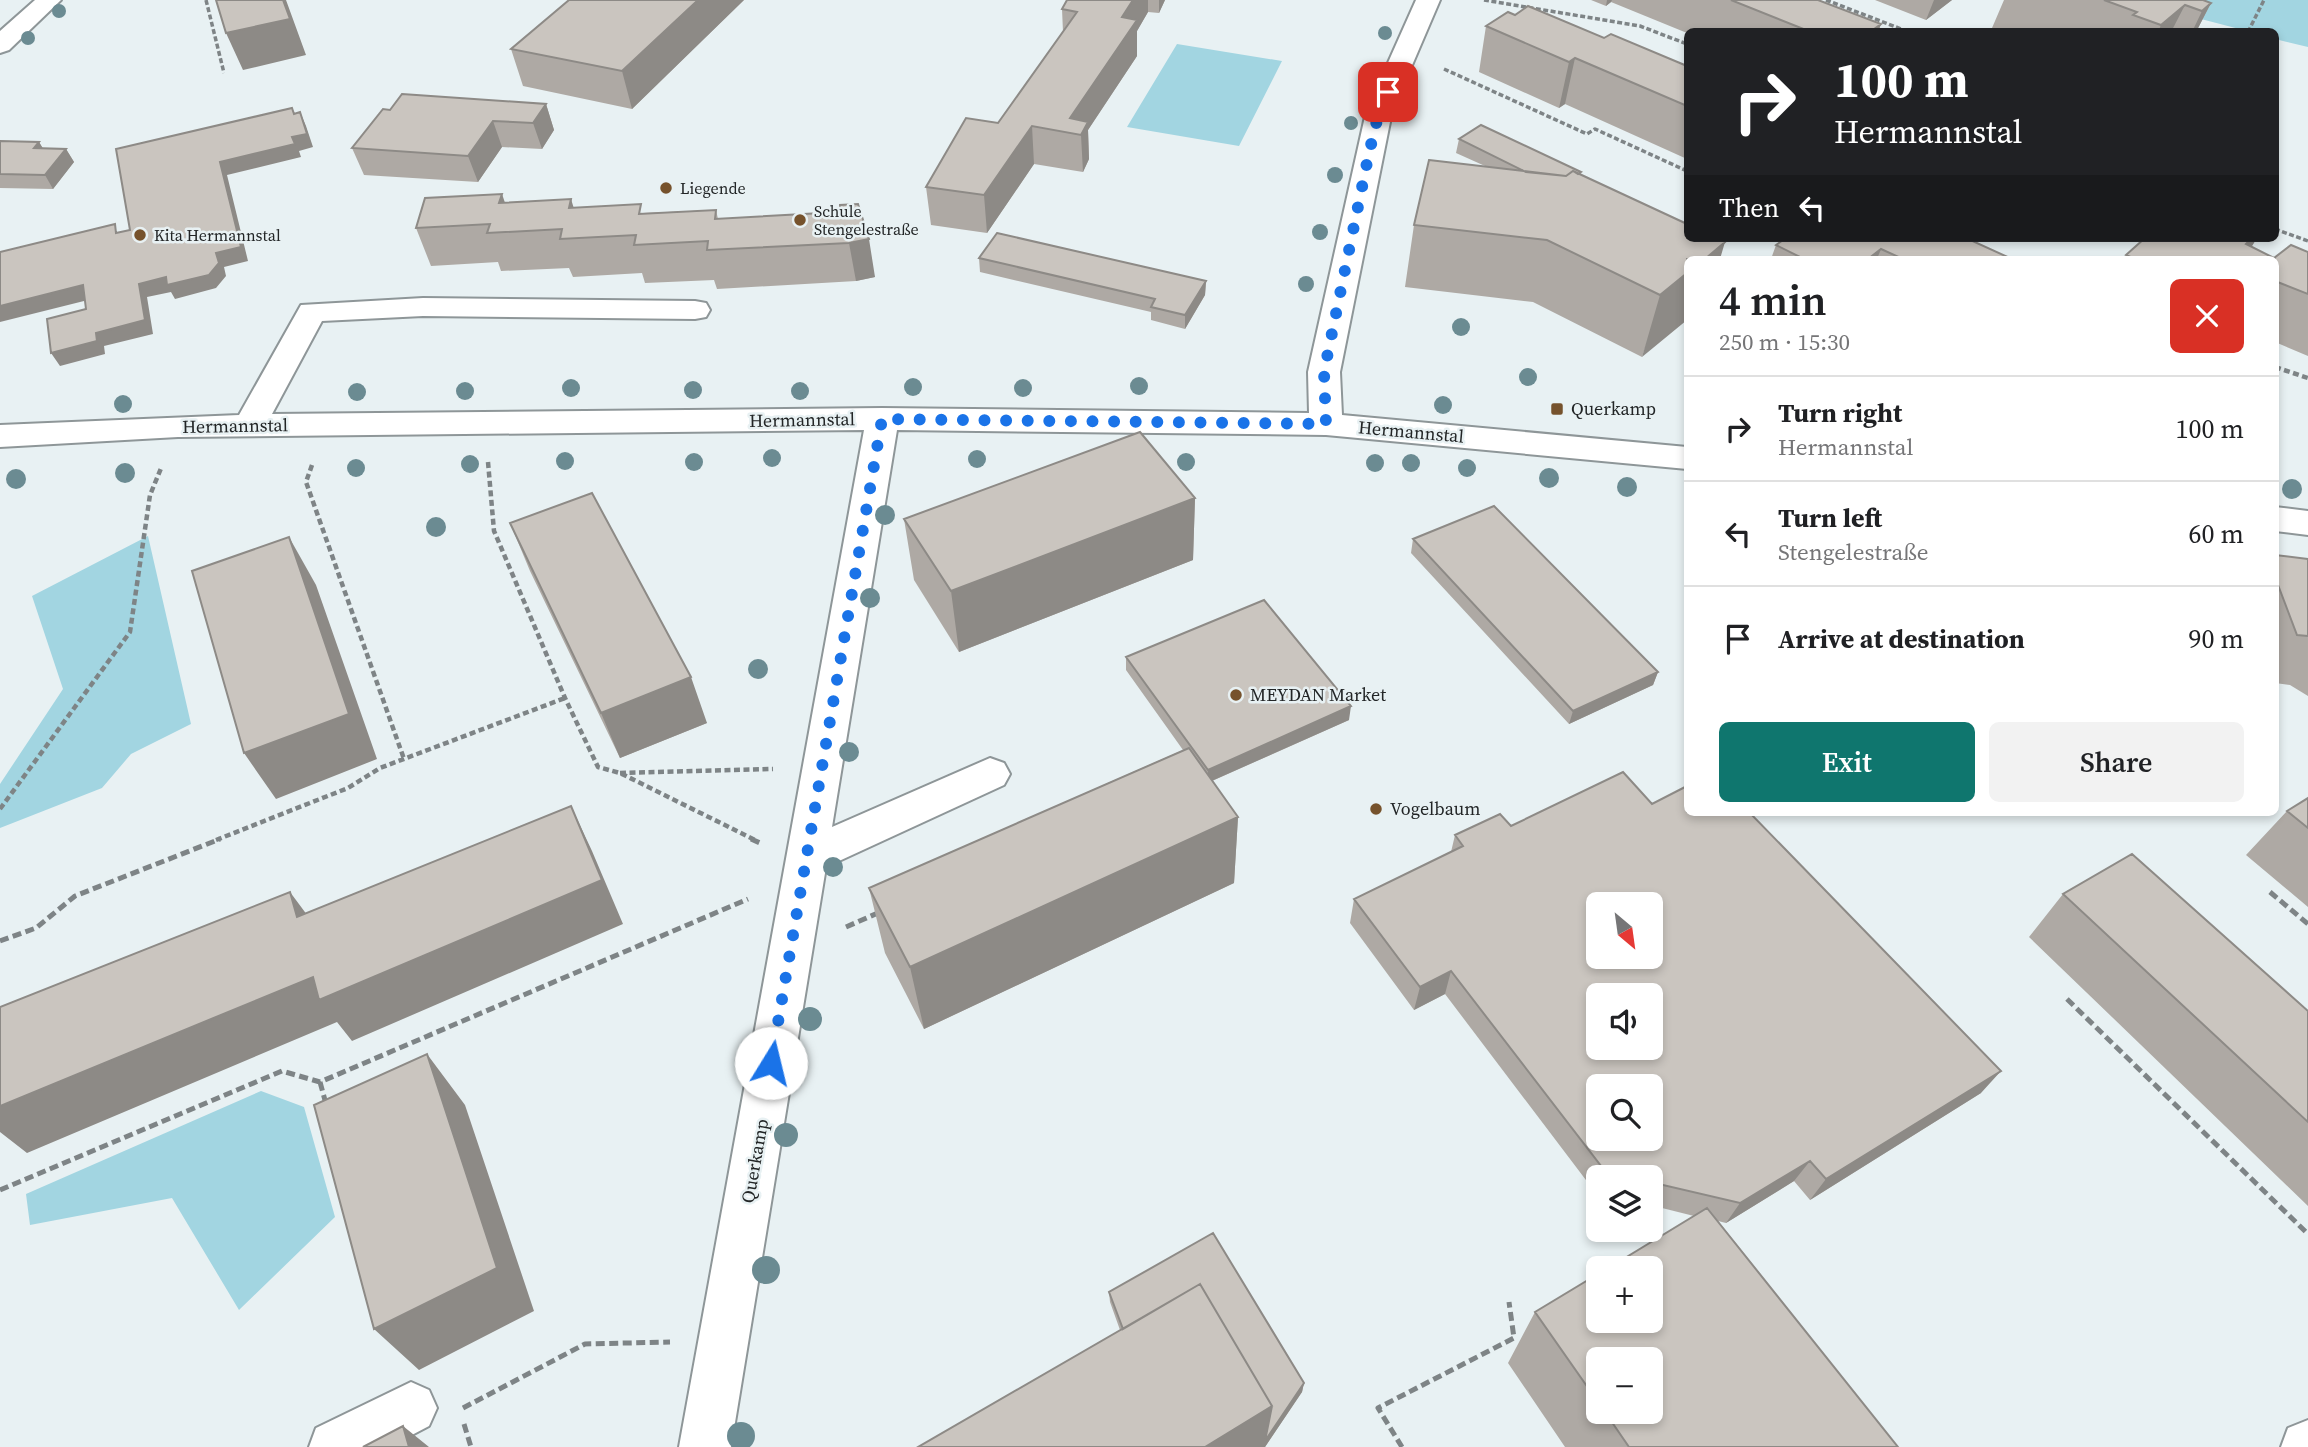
<!DOCTYPE html>
<html lang="en">
<head>
<meta charset="utf-8">
<style>
  body { margin:0; font-family:"Source Serif 4",serif; background:#f2f2f2; color:#202124; height:100vh; display:flex; flex-direction:column; font-size:26px; white-space:nowrap }
  * { box-sizing:border-box; margin:0 }
  p { font-size:23px; color:#757577 }
  .icon { flex:none; width:38px; height:38px; fill:none; stroke:currentColor; stroke-width:2; stroke-linecap:round; stroke-linejoin:round }
  .map { position:relative; flex:1; overflow:hidden }
  .panel { position:absolute; left:1684px; top:256px; width:595px; height:560px; display:flex; flex-direction:column; background:#fff; border-radius:10px; box-shadow:0 4px 10px #0003 }
  .panel>* { flex:none }
  .banner { position:absolute; left:1684px; top:28px; width:595px; height:214px; border-radius:10px; box-shadow:0 4px 10px #0003; background:#202124; color:#fff; overflow:hidden }
  .needle { width:46px; rotate:151deg }
  .tools { position:absolute; left:1586px; top:892px; display:grid; gap:14px }
  .tools a { display:grid; place-items:center; width:77px; height:77px; border-radius:10px; background:#fff; box-shadow:0 4px 10px #0003; font-size:35px }
  .pin { position:absolute; display:grid; place-items:center; width:60px; height:60px; color:#fff; margin:-30px; border-radius:14px; box-shadow:0 4px 10px #0006 }
  .me { position:absolute; width:77px; margin:-38px; rotate:9deg; stroke-linejoin:round; filter:drop-shadow(0 0 5px #0008) }
  .turn { display:flex; align-items:center; gap:24px; height:147px; padding:0 35px; font-size:32px }
  .turn .icon { width:91px; height:91px; stroke-width:2.5 }
  .turn b { display:block; font-size:49px; line-height:60px }
  .then { display:flex; align-items:center; height:66px; padding:0 35px; background:#0003; gap:14px; font-size:26px }
  .round { display:grid; place-items:center; flex:none; width:74px; height:74px; border-radius:10px; background:#f2f2f2 }
  .head { display:flex; align-items:center; justify-content:space-between; height:119px; padding:0 35px }
  h1 { font-size:42px; font-weight:600; line-height:52px }
  .action { display:flex; gap:14px; margin-top:auto; padding:14px 35px }
  .action a { flex:1; height:80px; border-radius:10px; background:#0f766e; color:#fff; font-size:28px; font-weight:600; line-height:80px; text-align:center }
  .action a+a { background:#f2f2f2; color:#202124 }
  ul { padding:0; list-style:none }
  li { display:flex; align-items:center; gap:21px; height:105px; padding:0 35px; border-top:2px solid #e0e0e0 }
  li div { flex:1 }
  li b { display:block; font-size:26px }
  li em { font-style:normal }
  .map>svg:first-child { display:block }
</style>
</head>
<body>
<div class="map">
<svg width="2308" height="1447" viewBox="0 0 2308 1447">
  <rect width="100%" height="100%" fill="#e8f1f3"/>
  <path fill="#a2d5e1" d="M2128 0H2308V47L2275 39V32L2247 31Z
    M1177 44 1282 61 1239 146 1127 127Z
    M148 536 191 724 131 754 102 788 0 828V784L63 689 32 596Z
    M261 1091 304 1107 335 1217 239 1310 172 1198 30 1225 26 1194Z"/>
  <g fill="none" stroke-linecap="round" stroke-linejoin="round">
    <g stroke="#8e9698" stroke-width="4">
      <path id="minor" d="M35 0H61L9 50 0 53V31Z
        M1416 0H1440L1392 112 1340 372 1342 415 1687 447V469L1326 435 897 430 832 827 990 758 1004 763 1010 774 1004 785 826 867 731 1447H679L864 430 178 437 0 447V425L239 415 301 305 423 298 695 301 706 303 710 310 706 317 695 319 423 316 322 321 272 414 882 408 1309 413 1308 372 1366 112Z
        M2275 507 2308 511V535L2275 531Z
        M411 1382 429 1390 437 1408 429 1426 389 1447H309L316 1428Z
        M2308 1420V1447H2281L2288 1428Z"/>
    </g>
    <path stroke="#7e8486" stroke-width="3.5" stroke-dasharray="5 2.5" stroke-linecap="butt" d="M206 0 224 73
      M1484 0 1640 26 1687 44
      M1826 0 1909 32
      M2248 32 2264 0
      M1444 69 1587 134 1595 129 1687 171
      M2275 229 2308 241
      M2275 367 2278 368"/>
    <path stroke="#7e8486" stroke-width="4.5" stroke-dasharray="6 3.5" stroke-linecap="butt" d="M2275 367 2308 378
      M488 462 494 531 565 698 598 767 620 773 755 840
      M312 465 306 482 404 759
      M620 773 773 769
      M0 809 130 632 150 495 162 466
      M216 840 348 788 380 768 565 698"/>
    <path stroke="#7e8486" stroke-width="5" stroke-dasharray="9 4.5" stroke-linecap="butt" d="M751 839 760 843
      M2270 892 2308 924
      M846 927 880 912
      M0 941 36 928 75 896 220 839
      M2067 999 2308 1234
      M320 1082 326 1104
      M0 1190 282 1071 320 1082 748 899
      M463 1408 585 1344 670 1342
      M464 1424 471 1447
      M1402 1447 1378 1408 1514 1338 1509 1302"/>
    <use href="#minor" fill="#fff" fill-rule="evenodd"/>
  </g>
  <g fill="#6b8b92">
    <circle cx="59" cy="11" r="7"/>
    <circle cx="1385" cy="33" r="7"/>
    <circle cx="28" cy="38" r="7"/>
    <circle cx="1368" cy="73" r="7"/>
    <circle cx="1351" cy="123" r="7"/>
    <circle cx="1335" cy="175" r="8"/>
    <circle cx="1320" cy="232" r="8"/>
    <circle cx="1306" cy="284" r="8"/>
    <circle cx="1461" cy="327" r="9"/>
    <circle cx="1528" cy="377" r="9"/>
    <circle cx="1139" cy="386" r="9"/>
    <circle cx="913" cy="387" r="9"/>
    <circle cx="571" cy="388" r="9"/>
    <circle cx="1023" cy="388" r="9"/>
    <circle cx="693" cy="390" r="9"/>
    <circle cx="465" cy="391" r="9"/>
    <circle cx="800" cy="391" r="9"/>
    <circle cx="357" cy="392" r="9"/>
    <circle cx="123" cy="404" r="9"/>
    <circle cx="1443" cy="405" r="9"/>
    <circle cx="772" cy="458" r="9"/>
    <circle cx="977" cy="459" r="9"/>
    <circle cx="565" cy="461" r="9"/>
    <circle cx="694" cy="462" r="9"/>
    <circle cx="1186" cy="462" r="9"/>
    <circle cx="1375" cy="463" r="9"/>
    <circle cx="1411" cy="463" r="9"/>
    <circle cx="470" cy="464" r="9"/>
    <circle cx="356" cy="468" r="9"/>
    <circle cx="1467" cy="468" r="9"/>
    <circle cx="125" cy="473" r="10"/>
    <circle cx="1549" cy="478" r="10"/>
    <circle cx="16" cy="479" r="10"/>
    <circle cx="1627" cy="487" r="10"/>
    <circle cx="2292" cy="489" r="10"/>
    <circle cx="885" cy="515" r="10"/>
    <circle cx="436" cy="527" r="10"/>
    <circle cx="870" cy="598" r="10"/>
    <circle cx="758" cy="669" r="10"/>
    <circle cx="849" cy="752" r="10"/>
    <circle cx="833" cy="867" r="10"/>
    <circle cx="810" cy="1019" r="12"/>
    <circle cx="786" cy="1135" r="12"/>
    <circle cx="766" cy="1270" r="14"/>
    <circle cx="741" cy="1436" r="14"/>
  </g>
  <path fill="#aea9a4" fill-rule="evenodd" d="M744 0 632 109 523 86 511 49Z
    M1067 0H1165L1159 13 1148 12 1137 31V56L1088 130 1089 159 1083 172 1034 164 987 233 931 225 926 187 998 123 1063 32 1062 9Z
    M1591 0H1818L1881 24 1878 32H1687V33L1611 2 1606 6Z
    M1875 0H1952L1926 20Z
    M2004 0H2203L2211 3 2196 32H2003L1992 28Z
    M1515 15 1604 38 1687 66V159L1565 104 1559 108 1479 72 1486 26Z
    M546 104 554 130 542 149 502 147 478 182 364 175 352 148 390 110Z
    M1459 139 1581 172 1580 175 1687 224 1642 357 1533 302 1405 287 1414 225 1485 166 1456 153Z
    M0 141 39 142 43 149H66L74 162 53 189 0 188Z
    M504 203 643 213 716 210 718 219 840 212 875 277 856 281 717 289 714 280 645 283 642 273 573 277 569 268 501 271 498 262 431 266 416 228Z
    M1786 238 2012 259H1771L1776 245Z
    M2257 238 2251 247 2274 258 2308 252V356L2275 342V259H2124L2126 255Z
    M979 258 1206 281 1205 295 1185 329 1151 320V312L980 272Z
    M1195 498 1193 560 959 652 914 580 904 519Z
    M510 523 707 723 620 758 530 571Z
    M1413 539 1658 672 1653 685 1569 724 1411 553Z
    M2275 555 2308 559V696L2290 685 2275 683Z
    M1126 657 1349 720 1212 781 1238 817 1234 883 924 1029 885 953 869 888 1183 750 1126 670Z
    M2308 798V907L2246 855 2287 811Z
    M1652 804 1981 1093 1810 1200 1794 1181 1726 1223 1718 1221 1898 1447H1565L1508 1363 1535 1312 1694 1216 1650 1205V1178H1598V1193L1595 1192 1445 994 1414 1010 1350 923 1354 899 1451 852 1455 835ZM1598 1360 1650 1412H1598Z
    M2063 894 2308 1011V1206L2029 937Z
    M1109 1292 1304 1383 1302 1392 1265 1447H918L1120 1330 1110 1302Z"/>
  <path fill="#8d8a86" d="M283 0H286L306 55 243 70 226 33Z
    M698 0H744L632 109 622 71Z
    M1133 0H1148V12L1137 31V56L1088 130 1089 159 1083 172 1081 135 1070 118 1122 17Z
    M1159 0H1165L1159 13Z
    M1607 0H1612L1611 2 1606 6Z
    M1934 0H1952L1926 20Z
    M2211 3 2196 32H2192L2202 11Z
    M2185 5 2171 32H2158L2161 25Z
    M1881 24 1878 32H1870Z
    M1575 58 1565 104 1559 108 1569 62Z
    M546 104 554 130 542 149 533 123Z
    M300 112 306 126 313 147 299 151 301 157 227 175 248 261 224 267 226 276 216 288 175 299 171 292 147 297 153 334 104 346 105 354 60 366 51 353 96 333 139 284 216 253 220 162 292 137Z
    M493 121 502 147 478 182 468 156Z
    M1032 126 1034 164 987 233 984 195Z
    M39 142 47 155 34 148Z
    M66 149 74 162 53 189 45 175Z
    M502 194 515 232 499 203Z
    M571 199 583 238 569 208Z
    M2252 238H2257L2244 259 2246 244Z
    M869 239 875 277 856 281 849 243Z
    M1725 242 1720 259H1705Z
    M1881 249 1877 259H1868Z
    M1687 273V320L1642 357 1660 295Z
    M1206 281 1205 295 1185 329V315Z
    M83 285 92 299 0 322V306Z
    M1195 498 1193 560 959 652 951 591Z
    M289 537 316 585 377 759 276 799 244 753Z
    M1658 672 1653 685 1569 724 1573 711Z
    M691 677 707 723 620 758 601 713Z
    M1351 706 1349 720 1207 783 1208 770Z
    M571 806 592 851 623 924 352 1041 337 1022 27 1153 0 1132V1106Z
    M1238 817 1234 883 924 1029 910 967Z
    M290 892 322 935 297 917Z
    M1451 971 1445 994 1414 1010 1420 987Z
    M427 1054 465 1105 534 1311 419 1370 374 1329Z
    M2001 1071 1981 1093 1810 1200 1826 1179Z
    M1810 1161 1794 1181 1726 1223 1740 1203Z
    M1304 1383 1302 1392 1265 1447H1264L1265 1441Z
    M1272 1406 1264 1447H1205Z
    M403 1426 429 1447H409Z"/>
  <path fill="#cac5bf" stroke="#8d8a86" stroke-width="2" fill-rule="evenodd" d="M216 0H283L290 19 226 33Z
    M569 0H698L622 71 511 49Z
    M1067 0H1133L1122 17 1137 20 1070 118 1088 122 1081 135 1032 126 984 195 926 187 966 118 998 123 1077 12 1062 9Z
    M1731 0H1818L1881 24 1870 32H1811Z
    M2104 0H2203L2211 3 2202 11 2185 5 2161 25 2133 15 2137 12Z
    M1528 6 1604 38 1611 34 1687 66V106L1575 58 1569 62 1486 26 1508 12 1515 15Z
    M402 94 546 104 533 123 493 121 468 156 352 148 383 109 390 110Z
    M292 108 294 114 300 112 307 134 292 137 295 144 220 162 241 247 216 253 219 263 209 275 167 285 166 277 139 284 145 320 96 333 97 341 51 353 47 319 86 309 83 285 0 306V252L115 224 116 233 130 230 116 149Z
    M1481 125 1581 172 1578 174 1573 171 1566 176 1526 172 1459 139Z
    M0 141 39 142 34 148 66 149 45 175 0 174Z
    M1429 160 1566 176 1573 171 1687 224V238H1716L1725 242 1705 259H1687V273L1660 295 1547 240 1414 225Z
    M502 194 499 203 571 199 569 208 641 204 639 214 716 210 715 219 840 212V205L858 204 869 239 849 243 707 250 708 241 634 245 636 235 560 239 562 229 487 233 490 224 416 228 425 198Z
    M997 233 1206 281 1185 315 1151 307 1155 299 979 258Z
    M1786 238H1966L2012 259H1903L1881 249 1868 259H1804L1776 245Z
    M2145 238H2252L2246 244 2274 258 2291 245 2308 252V294L2275 281V259H2236L2233 258 2232 259H2135L2126 255Z
    M1140 432 1195 498 951 591 904 519Z
    M592 493 691 677 601 713 510 523Z
    M1494 506 1658 672 1573 711 1413 539Z
    M289 537 349 714 244 753 192 571Z
    M2275 555 2308 559V636L2297 635 2275 577Z
    M1264 600 1351 706 1208 770 1126 657Z
    M1189 748 1238 817 910 967 869 888Z
    M1623 772 1652 804 1687 786V812H1749L2001 1071 1826 1179 1810 1161 1740 1203 1650 1182V1178H1633L1605 1171 1451 971 1420 987 1354 899 1463 846 1455 835 1500 814 1511 826ZM1598 905H1650V957H1598ZM1598 996H1650V1048H1598ZM1598 1087H1650V1139H1598Z
    M2308 798V828L2287 811Z
    M571 806 602 880 319 1000 313 977 0 1106V1007L290 892 297 917Z
    M2132 854 2308 1011V1122L2063 894Z
    M427 1054 497 1268 374 1329 314 1105Z
    M1707 1208 1898 1447H1629L1605 1412H1650V1360H1598V1402L1535 1312 1598 1274V1321H1650V1269H1607Z
    M1213 1233 1304 1383 1265 1441 1272 1406 1200 1284 1123 1329 1109 1292Z
    M1200 1284 1272 1406 1205 1447H918Z
    M403 1426 409 1447H363Z"/>
  <g fill="none" stroke-linecap="round" stroke-linejoin="round">
    <path stroke="#1a73e8" stroke-width="12" stroke-dasharray="0 21.6" d="M771 1063 882 419 1326 424 1324 372 1369 153 1379 112 1388 92"/>
  </g>
  <g fill="#76522c" stroke="#e8f1f3" stroke-width="2.5">
    <circle cx="666" cy="188" r="7"/>
    <circle cx="800" cy="220" r="7"/>
    <circle cx="140" cy="235" r="7"/>
    <rect x="1550" y="402" width="14" height="14" rx="3.5"/>
    <circle cx="1236" cy="695" r="7"/>
    <circle cx="1376" cy="809" r="7"/>
  </g>
  <g text-anchor="middle" stroke-width="5" stroke-linejoin="round" paint-order="stroke">
    <g font-size="16" fill="#222526" stroke="#e8f1f3" text-anchor="start">
      <text x="680" y="194">Liegende</text>
      <text x="814" y="217">Schule<tspan x="814" dy="18">Stengelestraße</tspan></text>
      <text x="154" y="241">Kita Hermannstal</text>
    </g>
    <g font-size="18" fill="#222526" stroke="#e8f1f3" text-anchor="start">
      <text x="1571" y="415">Querkamp</text>
      <text x="1250" y="701">MEYDAN Market</text>
      <text x="1390" y="815">Vogelbaum</text>
    </g>
    <g font-size="18" fill="#222526" stroke="#e8f1f3">
      <text transform="translate(802 420) rotate(-1)" y="6">Hermannstal</text>
      <text transform="translate(235 426) rotate(-1)" y="6">Hermannstal</text>
      <text transform="translate(1411 432) rotate(5)" y="6">Hermannstal</text>
      <text transform="translate(755 1161) rotate(-80)" y="6">Querkamp</text>
    </g>
  </g>
</svg>
<div class="tools">
<a><svg class="needle" viewBox="-14 -14 28 28"><path d="M0-13l5 13h-10z" fill="#e53935"/><path d="M0 13l5-13h-10z" fill="#757577"/></svg></a>
<a><svg class="icon" aria-label="sound" viewBox="0 0 24 24"><path d="M4 9h4l5-4v14l-5-4H4zM17 9q2 3 0 6"/></svg></a>
<a><svg class="icon" aria-label="search" viewBox="0 0 24 24"><circle cx="10" cy="10" r="6"/><path d="M15 15l6 6"/></svg></a>
<a><svg class="icon" aria-label="layers" viewBox="0 0 24 24"><path d="M12 4l9 5-9 5-9-5zM3 14l9 5 9-5"/></svg></a>
<a>+</a>
<a>−</a>
</div>
<div class="pin" style="left:1388px;top:92px;background:#d93025"><svg class="icon" aria-label="arrive" viewBox="0 0 24 24"><path d="M6 21V4h12l-3 4 3 4H6"/></svg></div>
<svg class="me" style="left:771px;top:1063px" viewBox="-20 -20 40 40"><circle r="19" fill="#fff"/><path d="M0-13L10 11 0 6-10 11z" fill="#1a73e8"/></svg>
<div class="banner">
<div class="turn"><svg class="icon" aria-label="right" viewBox="0 0 24 24"><path d="M7 20v-9h11M14 6l5 5-5 5"/></svg><div><b>100 m</b>Hermannstal</div></div>
<div class="then">Then<svg class="icon" aria-label="left" viewBox="0 0 24 24"><path d="M17 20v-9H6M10 6l-5 5 5 5"/></svg></div>
</div>
<section class="panel">
<div class="head"><div><h1>4 min</h1><p>250 m · 15:30</p></div><a class="round" style="background:#d93025;color:#fff"><svg class="icon" aria-label="close" viewBox="0 0 24 24"><path d="M6 6l12 12M18 6L6 18"/></svg></a></div>
<ul>
<li><svg class="icon" aria-label="right" viewBox="0 0 24 24"><path d="M7 20v-9h11M14 6l5 5-5 5"/></svg><div><b>Turn right</b><p>Hermannstal</p></div><em>100 m</em></li>
<li><svg class="icon" aria-label="left" viewBox="0 0 24 24"><path d="M17 20v-9H6M10 6l-5 5 5 5"/></svg><div><b>Turn left</b><p>Stengelestraße</p></div><em>60 m</em></li>
<li><svg class="icon" aria-label="arrive" viewBox="0 0 24 24"><path d="M6 21V4h12l-3 4 3 4H6"/></svg><div><b>Arrive at destination</b></div><em>90 m</em></li>
</ul>
<div class="action"><a>Exit</a><a>Share</a></div>
</section>
</div>
</body>
</html>
